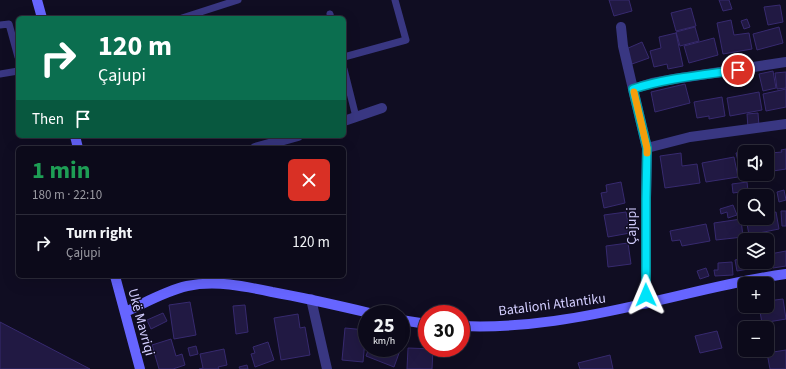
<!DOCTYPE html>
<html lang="en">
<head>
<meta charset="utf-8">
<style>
  body { margin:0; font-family:"Source Sans 3",sans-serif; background:#151323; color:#f1f3f6; height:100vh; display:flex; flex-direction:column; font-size:15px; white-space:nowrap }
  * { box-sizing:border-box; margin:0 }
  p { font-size:13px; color:#9a9aa2 }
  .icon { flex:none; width:22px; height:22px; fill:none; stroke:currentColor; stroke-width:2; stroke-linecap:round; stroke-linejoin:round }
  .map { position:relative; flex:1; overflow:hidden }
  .panel { position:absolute; left:16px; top:146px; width:330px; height:132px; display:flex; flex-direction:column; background:#0c0a1a; border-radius:6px; box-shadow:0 4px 16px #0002,0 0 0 1px #2c2b39 }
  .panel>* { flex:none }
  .top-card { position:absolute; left:16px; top:16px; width:330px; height:122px; border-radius:6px; box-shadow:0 4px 16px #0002,0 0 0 1px #2c2b39; background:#0b6e4f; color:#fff; overflow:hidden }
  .tools { position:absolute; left:738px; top:145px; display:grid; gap:8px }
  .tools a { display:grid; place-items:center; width:36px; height:36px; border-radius:6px; background:#0c0a1a; box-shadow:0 4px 16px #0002,0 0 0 1px #2c2b39; font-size:20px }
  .speed { position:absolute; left:358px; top:305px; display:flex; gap:8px; font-size:20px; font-weight:700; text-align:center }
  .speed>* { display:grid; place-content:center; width:52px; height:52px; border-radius:50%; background:#0c0a1a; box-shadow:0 4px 16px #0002,0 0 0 1px #2c2b39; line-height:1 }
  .speed small { font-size:10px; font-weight:400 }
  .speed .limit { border:6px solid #d22; background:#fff; color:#111 }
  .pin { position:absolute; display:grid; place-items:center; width:34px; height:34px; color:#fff; margin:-17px; border:2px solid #fff; border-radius:50%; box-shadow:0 1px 4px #0007 }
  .me { position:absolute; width:44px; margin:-22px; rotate:359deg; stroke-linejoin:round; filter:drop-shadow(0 0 3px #0008) }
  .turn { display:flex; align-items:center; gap:14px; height:84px; padding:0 16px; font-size:18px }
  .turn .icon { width:52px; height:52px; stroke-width:2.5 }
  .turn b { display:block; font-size:28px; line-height:34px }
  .then { display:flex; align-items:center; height:38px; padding:0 16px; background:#0003; gap:8px; font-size:15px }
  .round { display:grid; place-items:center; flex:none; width:42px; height:42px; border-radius:6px; background:#151323 }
  .head { display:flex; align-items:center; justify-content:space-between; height:68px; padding:0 16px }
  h1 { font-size:24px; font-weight:700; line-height:30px; color:#1e9e55 }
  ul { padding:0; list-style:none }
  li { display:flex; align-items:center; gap:12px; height:56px; padding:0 16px; border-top:1px solid #2c2b39 }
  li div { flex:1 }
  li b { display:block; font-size:15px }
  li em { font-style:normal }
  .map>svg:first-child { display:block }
</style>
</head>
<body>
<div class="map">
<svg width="786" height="369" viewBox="0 0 786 369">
  <rect width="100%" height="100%" fill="#100d22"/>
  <path fill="#211943" stroke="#372a6f" d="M609 0H629L632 11 614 16Z
    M719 0H729L732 9 723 11Z
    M780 5 783 22 768 25 764 7Z
    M691 8 696 26 676 31 671 13Z
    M747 19 750 27 744 29 741 21Z
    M731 20 734 35 749 33 752 49 723 54 717 23Z
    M695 27 699 41 680 46 676 32Z
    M779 27 783 43 757 50 753 34Z
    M676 33 683 66 668 69 667 64 654 67 650 51 661 48 659 37Z
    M714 38 718 55 689 63 684 46Z
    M642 42 649 58 632 64 626 49Z
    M773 71 776 88 763 91 759 74Z
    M786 72V88L777 89 775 73Z
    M685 84 690 103 655 112 651 92Z
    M786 89V107L766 111 763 94Z
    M759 92 762 110 730 116 727 98Z
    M722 97 725 116 709 119V116L697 118 694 102Z
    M758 113 759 126 748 128 747 114Z
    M764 146 765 152H745V174H757L742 178 736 153Z
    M786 149V169L773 171 771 153 782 152 781 150Z
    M681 153 682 166 697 164 700 183 665 188 660 156Z
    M734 157 738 177 706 182 702 163Z
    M767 160 770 171H767Z
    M621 182 625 203 604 208 601 193 607 192 606 185Z
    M747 182 748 191 733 193 732 184Z
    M784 190 786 200 779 202 777 192Z
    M733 205 737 215 728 218 727 212 721 214 720 209Z
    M781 211H786V226H782Z
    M626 212 630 233 608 237 604 215Z
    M776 212 779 229 749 235 746 218H767V214Z
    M741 219 743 237 716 240 714 223Z
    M706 224 710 241 682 246 680 240 672 241 670 231Z
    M628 243 631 264 608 267 606 246Z
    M767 247H768L772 265 737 271 735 260 745 258V262H767Z
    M786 251V266L773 268 770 254Z
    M732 262 733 275 715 276 714 270H718V263Z
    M706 268 709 276 700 279 697 271Z
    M124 276H140L124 278Z
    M783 299 786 319 762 323 759 306H767V301Z
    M190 302 196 335 174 339 169 305Z
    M245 305 248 332 236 334 233 306Z
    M163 313 167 321 151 329 147 320Z
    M298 314 300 328 305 327 310 355 281 360 274 318Z
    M0 322 90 369H0Z
    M345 328 366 330 363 362 342 360Z
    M717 331 722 348 700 353 695 336Z
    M171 339 176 356 182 354 185 365 173 369H159L152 345Z
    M401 341 403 342 394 367 366 356 369 348H401Z
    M268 342 274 360 255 367 251 354 255 353 253 347Z
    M196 346 198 354 190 356 188 348Z
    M408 348 433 349 432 369H407Z
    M224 349 227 365 218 367 219 369H199L203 368 200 354Z
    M786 350V369H770L767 353Z
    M610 355 613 369H580L578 363Z
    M247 365 248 369H240L239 367Z"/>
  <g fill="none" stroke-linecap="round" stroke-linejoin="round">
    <path stroke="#393782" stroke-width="7" d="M330 14 331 18
      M182 18 238 0
      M0 25 9 24 18 57
      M344 57 406 40 395 0
      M344 69 356 117
      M0 74 18 71"/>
    <path stroke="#393782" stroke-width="10" d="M621 27 623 46 633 89
      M344 121 382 108
      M255 148 298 136
      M647 148 690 137 786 124
      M311 299 327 369
      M646 304V198L647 148 633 89 652 83 674 79 786 62"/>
    <path stroke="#6665ff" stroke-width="10" d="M37 0 42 18
      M75 136 78 148
      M115 276 140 369
      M125 312C145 303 165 291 187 286 215 280 244 286 272 292 306 298 340 306 374 314
      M401 320 427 324
      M461 326C523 329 586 317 647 303 693 293 739 280 786 274"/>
  </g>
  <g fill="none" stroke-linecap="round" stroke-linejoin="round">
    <g stroke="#0094a2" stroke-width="10">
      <path id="route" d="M646 295V198L647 148 633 89C667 78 703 75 738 70"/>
    </g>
    <use href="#route" stroke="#00e3f9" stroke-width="7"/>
    <path stroke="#f59e0b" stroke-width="7" d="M634 92 647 148V153"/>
  </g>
  <g text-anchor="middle" stroke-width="3" stroke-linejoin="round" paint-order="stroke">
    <g font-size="14" fill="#d3ceff" stroke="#100d22">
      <text transform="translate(631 226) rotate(-90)" y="5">Çajupi</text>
      <text transform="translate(552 304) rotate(-7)" y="5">Batalioni Atlantiku</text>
      <text transform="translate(142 322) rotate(75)" y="5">Ukë Mavriqi</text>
    </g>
  </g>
</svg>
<div class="tools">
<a><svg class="icon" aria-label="sound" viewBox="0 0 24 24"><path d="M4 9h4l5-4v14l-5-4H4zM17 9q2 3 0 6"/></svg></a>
<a><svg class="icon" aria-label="search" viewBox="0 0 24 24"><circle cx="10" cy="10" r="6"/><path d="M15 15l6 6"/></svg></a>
<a><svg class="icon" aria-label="layers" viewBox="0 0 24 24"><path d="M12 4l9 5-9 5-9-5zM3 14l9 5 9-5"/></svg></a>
<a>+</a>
<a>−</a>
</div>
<div class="speed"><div>25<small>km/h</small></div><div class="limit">30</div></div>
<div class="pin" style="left:738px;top:70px;background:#d93025"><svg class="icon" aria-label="arrive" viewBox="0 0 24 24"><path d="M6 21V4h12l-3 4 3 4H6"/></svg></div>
<svg class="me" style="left:646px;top:295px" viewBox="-20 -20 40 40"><path d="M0-17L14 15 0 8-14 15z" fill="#00e3f9" stroke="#fff" stroke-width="4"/></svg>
<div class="top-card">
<div class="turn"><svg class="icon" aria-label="right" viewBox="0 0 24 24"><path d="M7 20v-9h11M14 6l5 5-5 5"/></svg><div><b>120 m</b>Çajupi</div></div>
<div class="then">Then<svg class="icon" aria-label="arrive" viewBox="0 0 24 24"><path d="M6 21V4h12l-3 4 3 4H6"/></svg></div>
</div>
<section class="panel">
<div class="head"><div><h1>1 min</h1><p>180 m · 22:10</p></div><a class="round" style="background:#d93025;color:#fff"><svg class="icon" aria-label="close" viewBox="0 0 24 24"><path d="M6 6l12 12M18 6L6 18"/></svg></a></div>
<ul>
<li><svg class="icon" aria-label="right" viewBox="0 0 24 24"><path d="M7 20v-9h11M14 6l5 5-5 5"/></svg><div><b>Turn right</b><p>Çajupi</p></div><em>120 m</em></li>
</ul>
</section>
</div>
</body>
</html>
